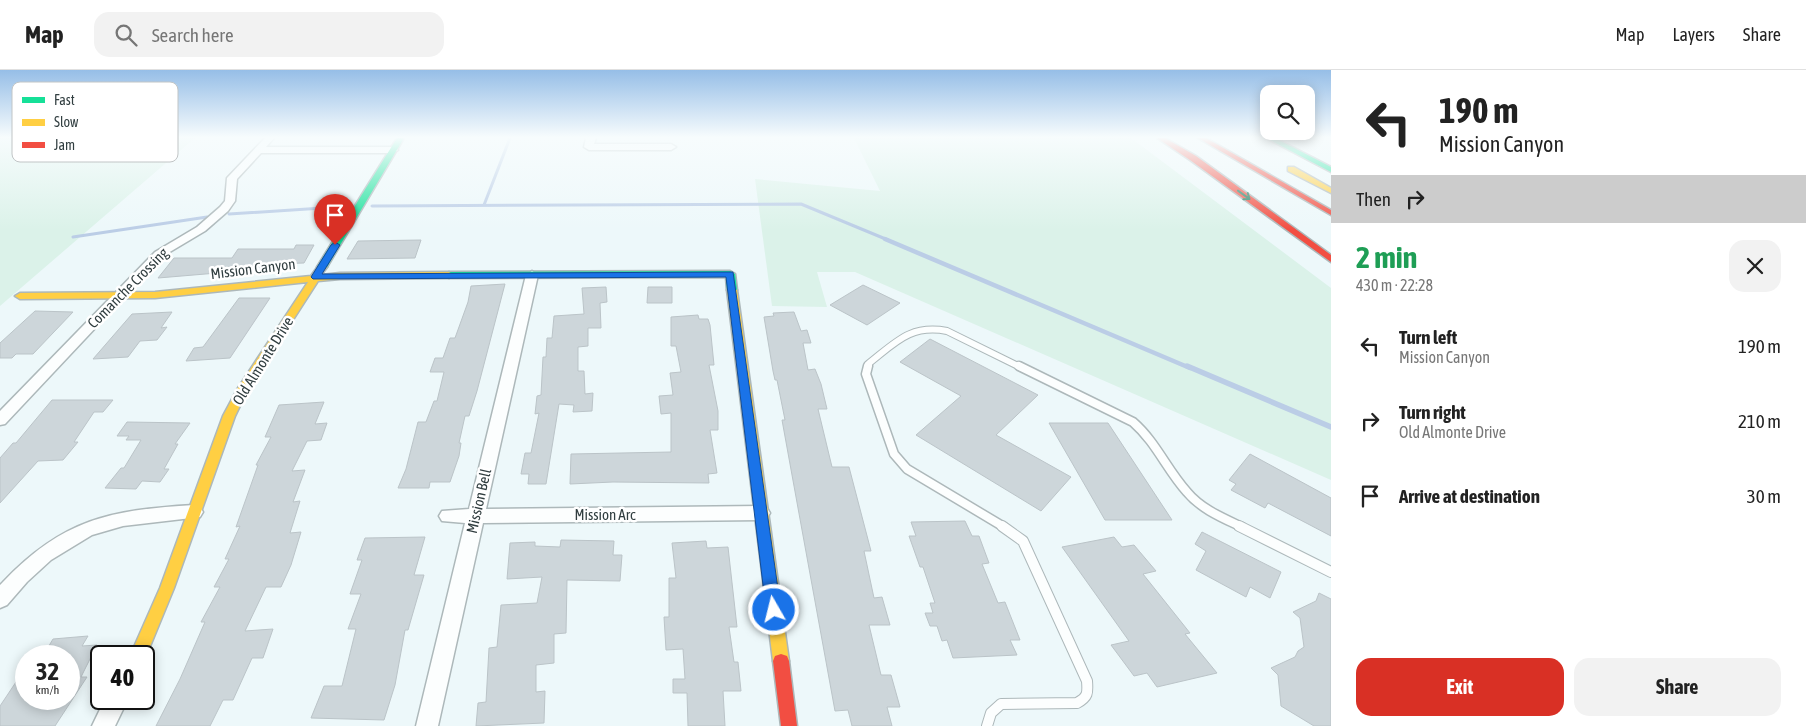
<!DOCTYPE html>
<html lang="en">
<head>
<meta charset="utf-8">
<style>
  body { margin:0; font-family:"Asap Condensed",sans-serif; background:#f2f2f2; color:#222; height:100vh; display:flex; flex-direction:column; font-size:19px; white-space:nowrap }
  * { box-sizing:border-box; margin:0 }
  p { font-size:16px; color:#767676 }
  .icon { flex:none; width:28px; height:28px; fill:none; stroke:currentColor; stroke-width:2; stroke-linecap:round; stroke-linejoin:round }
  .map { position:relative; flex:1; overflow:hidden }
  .side { display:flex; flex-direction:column; background:#fff; width:475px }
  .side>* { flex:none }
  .banner { background:#fff; color:#222; overflow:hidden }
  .fabs { position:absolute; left:1260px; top:15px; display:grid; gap:10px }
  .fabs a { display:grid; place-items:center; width:55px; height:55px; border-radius:10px; background:#fff; box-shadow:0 2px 12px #0003; font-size:25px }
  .speed { position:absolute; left:15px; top:575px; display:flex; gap:10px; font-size:25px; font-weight:700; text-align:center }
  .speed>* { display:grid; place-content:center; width:65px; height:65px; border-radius:50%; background:#fff; box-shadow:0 2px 12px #0003; line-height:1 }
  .speed small { font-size:12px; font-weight:400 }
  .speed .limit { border:2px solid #111; border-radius:8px; background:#fff; color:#111 }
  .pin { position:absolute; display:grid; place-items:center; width:42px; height:42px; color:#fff; margin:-51px -21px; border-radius:50% 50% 50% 0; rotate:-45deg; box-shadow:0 0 5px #0007 }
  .pin .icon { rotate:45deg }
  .me { position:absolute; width:55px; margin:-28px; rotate:352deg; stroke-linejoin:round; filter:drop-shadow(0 0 4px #0008) }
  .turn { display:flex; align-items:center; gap:18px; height:105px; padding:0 25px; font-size:22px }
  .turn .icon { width:65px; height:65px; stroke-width:2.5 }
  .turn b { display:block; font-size:35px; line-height:42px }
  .then { display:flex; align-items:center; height:48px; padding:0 25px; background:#0003; gap:10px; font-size:19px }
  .round { display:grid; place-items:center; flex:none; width:52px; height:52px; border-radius:15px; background:#f2f2f2 }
  .head { display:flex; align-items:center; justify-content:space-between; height:85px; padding:0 25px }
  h1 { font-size:30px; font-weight:700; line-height:38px; color:#1e9e55 }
  .cta { display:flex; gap:10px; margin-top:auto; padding:10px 25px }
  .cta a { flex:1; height:58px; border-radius:15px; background:#d93025; color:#fff; font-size:20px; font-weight:700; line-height:58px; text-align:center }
  .cta a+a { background:#f2f2f2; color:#222 }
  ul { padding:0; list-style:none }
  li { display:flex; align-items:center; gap:15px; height:75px; padding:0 25px }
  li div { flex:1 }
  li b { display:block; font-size:19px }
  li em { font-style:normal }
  header { display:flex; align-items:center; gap:30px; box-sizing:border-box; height:70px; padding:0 25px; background:#fff; border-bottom:1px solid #e0e0e0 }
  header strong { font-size:24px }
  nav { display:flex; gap:28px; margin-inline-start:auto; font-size:18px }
  .search { width:350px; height:45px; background:#f2f2f2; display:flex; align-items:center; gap:12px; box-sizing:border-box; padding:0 18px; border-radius:15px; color:#767676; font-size:19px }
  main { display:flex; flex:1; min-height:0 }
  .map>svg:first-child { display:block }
</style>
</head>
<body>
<header>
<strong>Map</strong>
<div class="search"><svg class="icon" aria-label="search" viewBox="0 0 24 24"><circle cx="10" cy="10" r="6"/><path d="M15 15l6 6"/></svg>Search here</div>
<nav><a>Map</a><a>Layers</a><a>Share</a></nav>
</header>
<main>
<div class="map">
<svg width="1331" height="656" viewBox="0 0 1331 656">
  <rect width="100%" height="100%" fill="#edf8fa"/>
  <path fill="#dbf2e9" d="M0 68H195L0 236Z
    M854 68H1131L1331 218V410L855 202H817L827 237 772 236 755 109 880 121Z"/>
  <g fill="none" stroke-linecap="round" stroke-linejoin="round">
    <path stroke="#bbcde6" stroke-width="3" d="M484 135 510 68
      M372 136 801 134 888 170
      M229 144 353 136
      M73 167 207 147"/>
    <path stroke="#bbcde6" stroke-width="4.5" d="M885 169 1190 298"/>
    <path stroke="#bbcde6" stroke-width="5.5" d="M1187 296 1331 357"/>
  </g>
  <path fill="#cdd6da" stroke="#bbc4c8" d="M421 170 415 188 347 189 358 171Z
    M296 175H314L304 193 274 194 271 197H244L241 201 158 208 174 188H232L238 179H294Z
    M505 214 477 321 469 346H465L459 373H461L459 386 450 412H430L429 418H398L406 399 418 352H426L434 331H437L444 302H430L435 288H443L450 268H455L468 232 471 216Z
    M863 215 900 233 867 255 830 235Z
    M606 217 607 232 600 233 601 258H588V276L578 277V301H584L585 324 593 323 592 341 573 342 574 335 559 334 546 414H528L529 404H521L525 383H531L539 343 535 344 537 326 541 325 543 287H546L547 268H552L554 246 584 244 582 218Z
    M648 217H672V233H647Z
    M239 228H270L230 288 186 291 194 278 203 277Z
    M35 241 73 242 33 284H16L12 288H0V273Z
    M172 242 161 258 167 257 157 270 140 271 128 287 93 289 132 244Z
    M794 242 801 261 807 260 811 273H803L808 300 815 299 821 314 827 339H818L832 397H849L871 481H864L874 528 882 527 890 555H869L881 605H891L900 637H887L892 656H852L848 640 835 641 794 416 782 350H785L777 310H775L773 301 764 247 774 246 773 243Z
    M698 245 699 249H708L710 255 714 295H709L718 341V360H710L717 403 708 404 709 413 613 412 570 414 571 384 671 382V343L661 344 659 326 673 325 670 303 681 302 676 276H671V247Z
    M930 269 1038 325 996 365 1071 407 1041 441 916 365 961 326 900 292Z
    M52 330H113L103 342H94L74 372H78L63 390 38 391 0 433V388L13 373H16Z
    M324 332 315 354 327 353 321 370 307 371 292 401 305 400 293 432 300 431 290 463 301 462 291 495 281 517H266L245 561 273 559 263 588H252L233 630H223L210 656H156L180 609 205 552H201L220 517H214L229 489H225L240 456 236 457 258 395H256L271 367H265L279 335Z
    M127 352 190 353 175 374H178L164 399H169L160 412 142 411 136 419 105 418 121 398H124L141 370H126L129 366H117Z
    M1049 353H1108L1172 450H1105Z
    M1250 384 1331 428V466L1268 433 1265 438 1231 420 1236 414 1229 410Z
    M965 451 972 466H979L989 493 982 494 998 533 1005 532 1020 570H1010L1017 585 953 588 947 570 942 571 937 556H930L925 543H933L930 533H935L923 497H920L909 466H916L911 452Z
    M1202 462 1281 502 1270 528 1250 517 1246 527 1196 500 1206 481 1195 474Z
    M425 467 414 505H424L408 560H405L395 615 384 650 311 648 324 616H342L356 559H348L361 524H350L362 490H357L365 468Z
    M1114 467 1122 477 1134 475 1156 501 1143 504 1190 563 1185 564 1217 603 1157 617 1147 603 1134 606 1111 575 1129 571 1062 477Z
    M561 470 614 471 613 485H622L620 511 567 510 566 563 554 564V593L536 595V622L545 621 544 653 476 656 478 633 486 632 489 578 497 577 501 535 537 533 542 507 507 509 510 473 535 472V476L560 477Z
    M706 471 707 478 728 477 737 557H729L734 592H738L741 621H723L725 656H688L687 623H673V609H685L683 579 666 580 664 547H669V508H676L672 473Z
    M1319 523 1331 529V656H1314L1281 636 1278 605 1271 598 1295 587 1298 581 1304 577 1300 548 1293 542 1316 531Z
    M88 566 82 576 97 575 81 607H87L55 656H0V636L26 597V629H69V586H43L53 569Z"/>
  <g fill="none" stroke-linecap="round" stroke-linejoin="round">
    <g stroke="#adb8ba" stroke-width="8">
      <path id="lane-far2" d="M867 298 868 294C895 273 910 254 947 261L1022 298"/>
    </g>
    <g stroke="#adb8ba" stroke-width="11">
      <path id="lane-far1" d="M868 296 866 304 894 384 907 399 1004 457
        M1019 296 1133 352C1156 372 1167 400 1187 422 1201 439 1223 448 1242 457"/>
    </g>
    <g stroke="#adb8ba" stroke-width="12">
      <path id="lane" d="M1239 456 1331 502
        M987 656 991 643 1001 634 1077 633C1088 627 1088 623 1087 611L1023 471 1002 456"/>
    </g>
    <g stroke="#adb8ba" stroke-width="3">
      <path id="street" d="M265 68H274L266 77H393L398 80 393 83H261L237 109 235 131 228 141 205 161 163 186 5 354 0 355V341L155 182 197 157 220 137 225 131 227 108Z
        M586 68H596L594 74H671L676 77 671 80H589L584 77Z
        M532 201 538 205 486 439 761 436 767 438 770 443 767 448 761 450 483 453 438 656H416L465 453 442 451 439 446 442 441 469 439 526 205Z
        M194 435 200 437 203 442 200 447 123 456 92 465 51 490 27 512 7 535 0 538V515L3 512C63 449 110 440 194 435Z
        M105 629H128L115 656H92Z"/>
    </g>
    <g stroke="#adb8ba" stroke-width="3">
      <path id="fast" d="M397 68H404L327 197 322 200 319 199 317 197Z
        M1266 68H1275L1331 97V102Z
        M730 201 735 204 737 220 732 223 727 220 726 207 449 208 444 205 449 202Z"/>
    </g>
    <g stroke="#adb8ba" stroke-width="3">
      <path id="slow" d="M1288 97H1294L1331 118V123L1288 101Z
        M322 194 327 197 321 205 340 203 449 202 454 205 449 208 340 209 318 211 247 321 235 346 174 518 144 591V586H130L160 518 223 346 238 318 308 212 155 228 20 229 15 226 20 223 155 222 311 206 319 195Z
        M732 217 737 220 789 591 787 596 781 598 775 596 773 591 727 220Z"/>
    </g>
    <g stroke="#adb8ba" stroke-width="3">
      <path id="jam" d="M1157 68H1165L1196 86 1331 185V192L1190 90Z
        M1198 68H1206L1331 140V145Z
        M781 584 787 586 789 591 797 656H781L773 591 775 586Z"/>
    </g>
    <use href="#lane-far2" stroke="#fcfefe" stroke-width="6"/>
    <use href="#lane-far1" stroke="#fcfefe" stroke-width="8"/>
    <use href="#lane" stroke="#fcfefe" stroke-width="10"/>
    <use href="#street" fill="#fcfefe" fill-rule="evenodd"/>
    <use href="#fast" fill="#16e098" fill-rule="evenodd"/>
    <use href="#slow" fill="#ffcf43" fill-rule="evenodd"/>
    <use href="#jam" fill="#f24e42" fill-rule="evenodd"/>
  </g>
  <defs><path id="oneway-shaft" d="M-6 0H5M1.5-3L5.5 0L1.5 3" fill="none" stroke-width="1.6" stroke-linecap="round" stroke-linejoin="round" transform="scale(1.25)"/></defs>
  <use stroke="#267f63" href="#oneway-shaft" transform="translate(1244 125) rotate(36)"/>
  <linearGradient id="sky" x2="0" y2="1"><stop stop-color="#96bee7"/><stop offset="0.42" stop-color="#f7fcfd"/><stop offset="1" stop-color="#f7fcfd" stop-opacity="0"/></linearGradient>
  <rect width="1331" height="160" fill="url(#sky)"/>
  <path fill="#1a73e8" stroke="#114b97" d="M335 172 340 175 322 204 733 202 781 540 779 545 774 547 768 545 766 540 726 207 313 209 311 207 331 175Z"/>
  <g text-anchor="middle" stroke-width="5" stroke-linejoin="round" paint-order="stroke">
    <g font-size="15" fill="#313e40" stroke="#fff">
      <text transform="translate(253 199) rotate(-7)" y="5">Mission Canyon</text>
      <text transform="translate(128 218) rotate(-45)" y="5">Comanche Crossing</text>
      <text transform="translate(263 291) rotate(-58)" y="5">Old Almonte Drive</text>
      <text transform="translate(479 431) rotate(-77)" y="5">Mission Bell</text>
      <text x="605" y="450">Mission Arc</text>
    </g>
  </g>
  <rect x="12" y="12" width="166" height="80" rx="8" fill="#fff" stroke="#c1c5c6" stroke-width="1"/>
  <rect x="22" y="27" width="23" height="6" fill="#16e098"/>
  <rect x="22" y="49" width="23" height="7" fill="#ffcf43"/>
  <rect x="22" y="72" width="23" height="6" fill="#f24e42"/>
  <g font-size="14" fill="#313e40">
    <text x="54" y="35">Fast</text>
    <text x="54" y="57">Slow</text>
    <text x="54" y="80">Jam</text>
  </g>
</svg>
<div class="fabs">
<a><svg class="icon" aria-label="search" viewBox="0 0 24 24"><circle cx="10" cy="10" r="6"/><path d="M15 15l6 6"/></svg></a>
</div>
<div class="speed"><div>32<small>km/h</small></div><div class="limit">40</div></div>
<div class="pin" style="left:335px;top:175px;background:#d93025"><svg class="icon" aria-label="arrive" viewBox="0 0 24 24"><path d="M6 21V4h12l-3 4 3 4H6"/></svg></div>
<svg class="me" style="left:774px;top:540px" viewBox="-20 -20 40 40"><circle r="17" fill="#1a73e8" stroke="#fff" stroke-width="3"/><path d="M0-11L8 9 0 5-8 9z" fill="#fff"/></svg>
</div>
<section class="side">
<div class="banner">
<div class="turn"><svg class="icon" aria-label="left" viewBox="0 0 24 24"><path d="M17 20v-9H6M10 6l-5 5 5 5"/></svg><div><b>190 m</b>Mission Canyon</div></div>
<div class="then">Then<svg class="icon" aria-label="right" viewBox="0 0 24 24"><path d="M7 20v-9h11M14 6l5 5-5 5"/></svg></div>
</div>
<div class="head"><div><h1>2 min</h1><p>430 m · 22:28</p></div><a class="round"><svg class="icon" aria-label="close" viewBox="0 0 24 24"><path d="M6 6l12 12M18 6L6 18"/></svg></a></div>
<ul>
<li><svg class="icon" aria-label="left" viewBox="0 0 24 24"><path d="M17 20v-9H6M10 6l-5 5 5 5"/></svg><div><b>Turn left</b><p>Mission Canyon</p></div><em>190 m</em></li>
<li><svg class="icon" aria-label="right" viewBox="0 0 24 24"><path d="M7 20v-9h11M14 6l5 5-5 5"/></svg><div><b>Turn right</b><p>Old Almonte Drive</p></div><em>210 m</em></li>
<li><svg class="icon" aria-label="arrive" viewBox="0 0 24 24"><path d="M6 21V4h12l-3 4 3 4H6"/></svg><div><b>Arrive at destination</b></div><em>30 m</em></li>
</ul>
<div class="cta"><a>Exit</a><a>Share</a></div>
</section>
</main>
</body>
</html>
